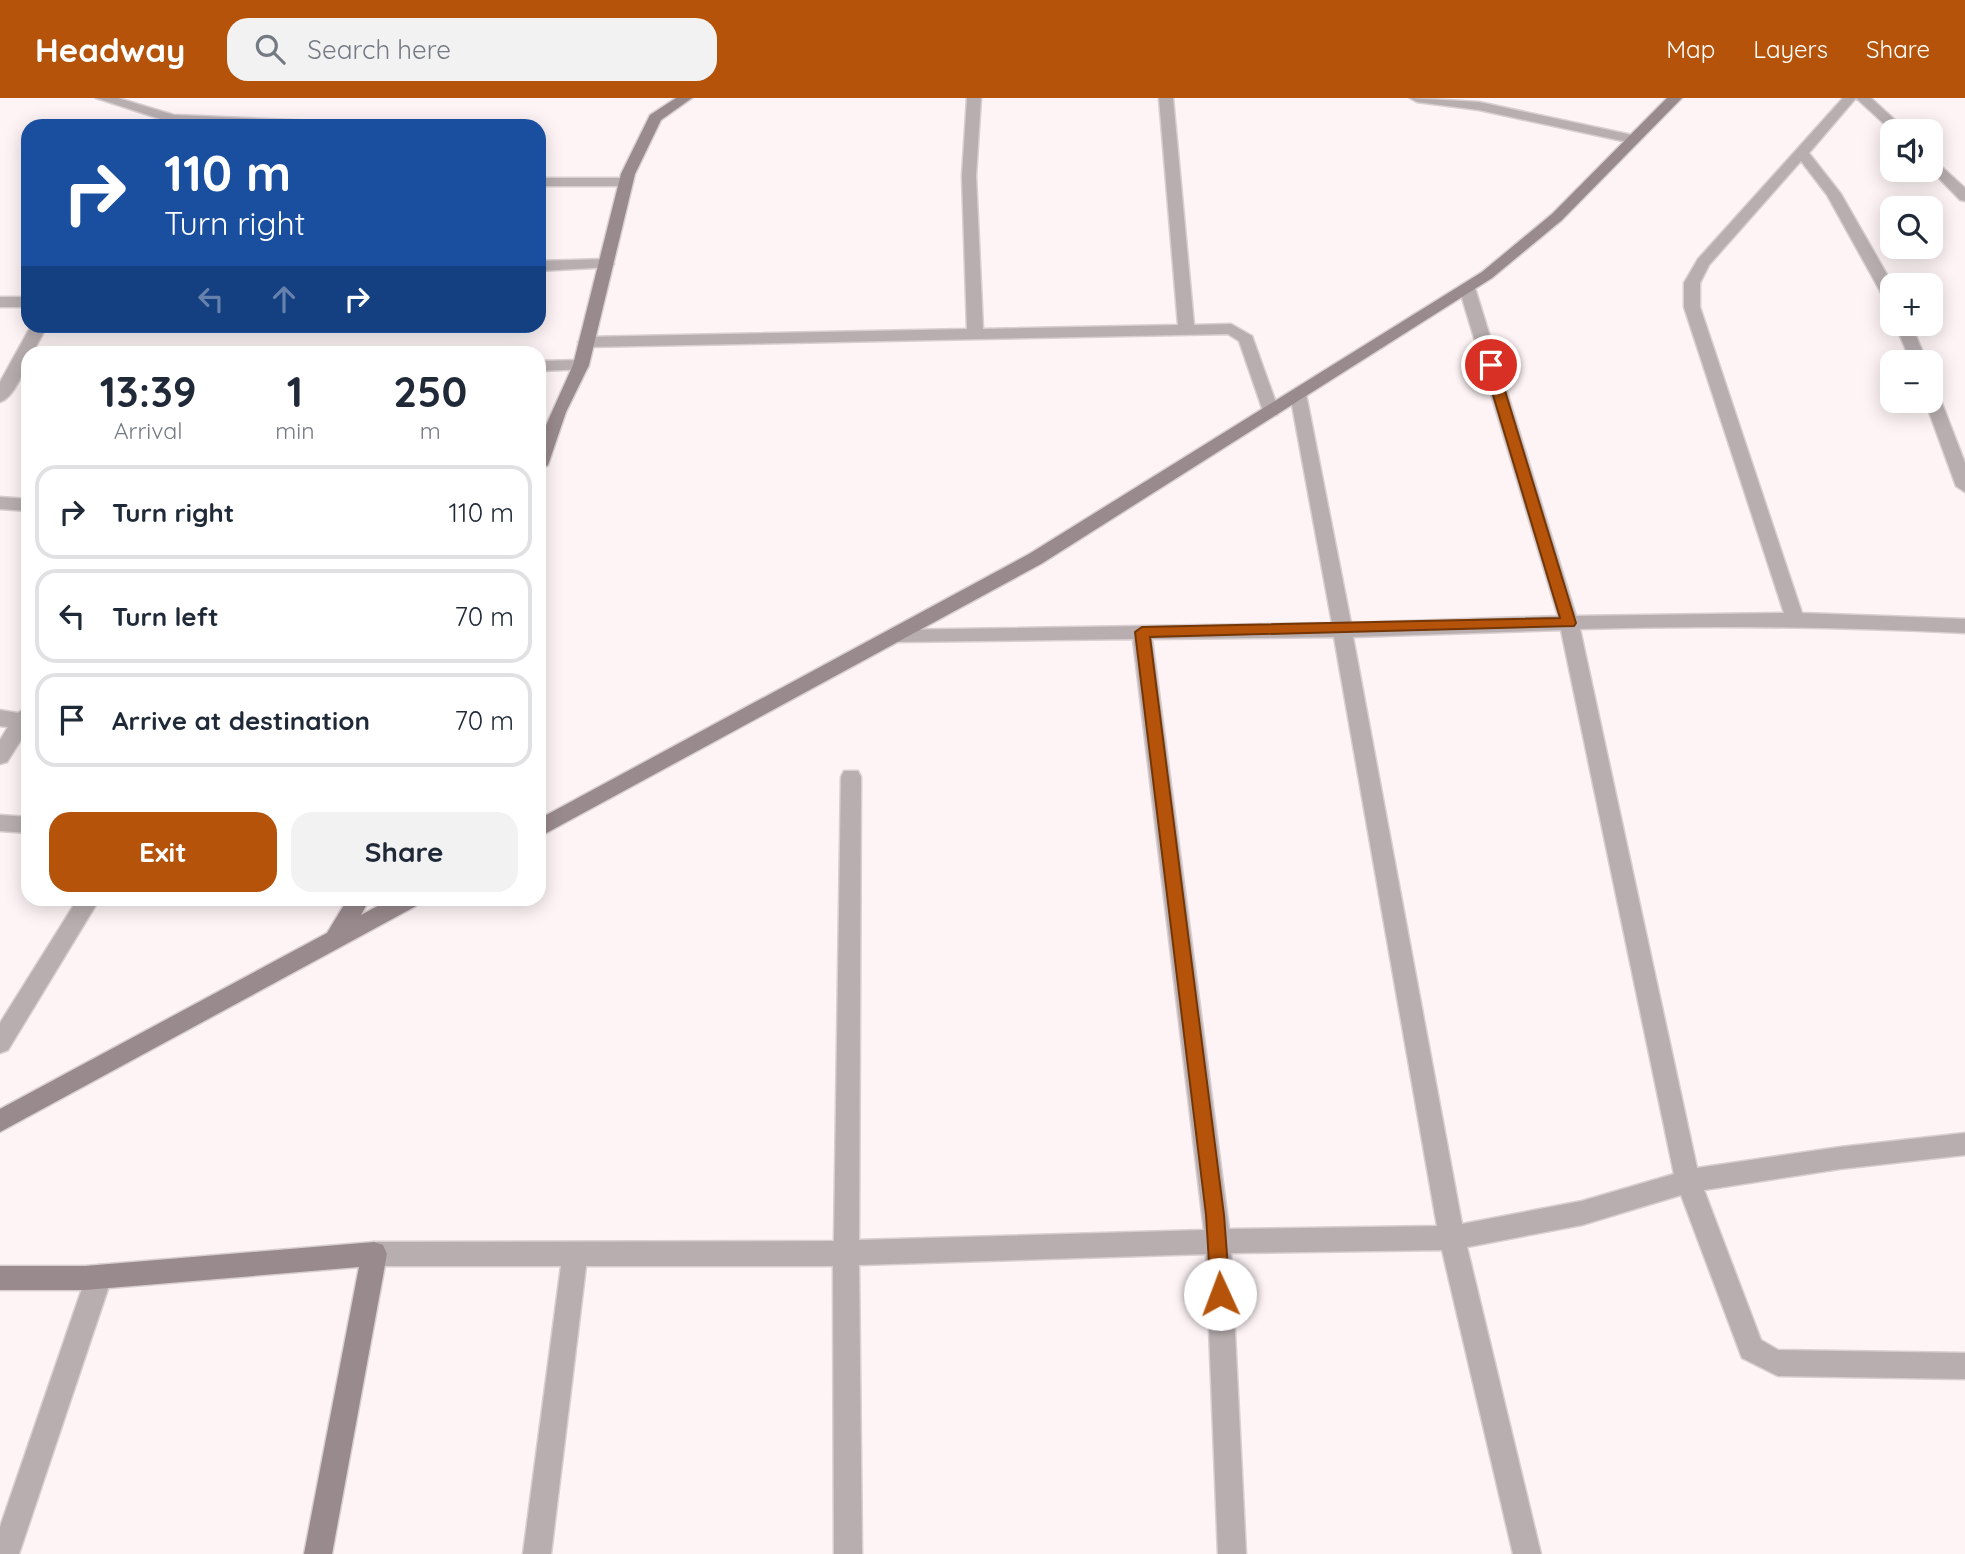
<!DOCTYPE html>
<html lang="en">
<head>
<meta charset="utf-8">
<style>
  body { margin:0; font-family:Quicksand,sans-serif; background:#f2f2f3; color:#1f2937; height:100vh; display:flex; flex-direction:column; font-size:26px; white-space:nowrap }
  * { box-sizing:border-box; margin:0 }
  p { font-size:23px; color:#747a83 }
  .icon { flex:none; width:38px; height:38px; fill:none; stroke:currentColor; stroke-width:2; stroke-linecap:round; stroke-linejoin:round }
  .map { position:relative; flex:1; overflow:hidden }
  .panel { position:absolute; left:21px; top:248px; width:525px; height:560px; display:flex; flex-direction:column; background:#fff; border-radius:21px; box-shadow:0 4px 18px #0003 }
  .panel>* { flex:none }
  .top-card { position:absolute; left:21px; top:21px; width:525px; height:214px; border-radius:21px; box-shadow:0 4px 18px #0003; background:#1a4fa0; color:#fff; overflow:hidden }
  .controls { position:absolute; left:1880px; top:21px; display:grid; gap:14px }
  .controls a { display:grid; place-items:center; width:63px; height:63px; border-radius:14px; background:#fff; box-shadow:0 4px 18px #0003; font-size:35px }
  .pin { position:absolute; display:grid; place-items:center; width:60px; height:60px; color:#fff; margin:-30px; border:4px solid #fff; border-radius:50%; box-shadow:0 2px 7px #0007 }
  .me { position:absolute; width:77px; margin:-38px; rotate:358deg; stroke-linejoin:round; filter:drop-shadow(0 0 5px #0008) }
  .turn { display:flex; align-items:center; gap:24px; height:147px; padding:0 28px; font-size:32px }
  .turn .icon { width:91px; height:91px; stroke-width:2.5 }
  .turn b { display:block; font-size:49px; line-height:60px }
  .lanes { display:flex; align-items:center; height:66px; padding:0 28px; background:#0003; justify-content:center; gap:35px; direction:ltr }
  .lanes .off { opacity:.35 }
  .eta { display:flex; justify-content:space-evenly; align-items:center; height:119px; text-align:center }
  .eta b { font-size:42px; font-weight:800; line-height:49px }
  .cta { display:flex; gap:14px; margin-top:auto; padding:14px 28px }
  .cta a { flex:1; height:80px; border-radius:21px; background:#b45309; color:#fff; font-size:28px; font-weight:800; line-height:80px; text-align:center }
  .cta a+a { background:#f2f2f3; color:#1f2937 }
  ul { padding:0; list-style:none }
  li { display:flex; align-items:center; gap:21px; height:94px; margin:0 14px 10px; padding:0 14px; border:4px solid #e0e1e3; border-radius:21px }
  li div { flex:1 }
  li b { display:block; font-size:26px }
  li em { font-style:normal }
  header { display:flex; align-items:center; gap:42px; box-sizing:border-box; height:98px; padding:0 35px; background:#b45309; color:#fff }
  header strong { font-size:33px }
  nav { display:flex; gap:38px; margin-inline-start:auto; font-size:24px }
  .search { width:490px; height:63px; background:#f2f2f3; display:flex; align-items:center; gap:18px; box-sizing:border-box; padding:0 24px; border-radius:21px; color:#747a83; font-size:26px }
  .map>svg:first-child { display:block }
</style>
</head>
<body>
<header>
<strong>Headway</strong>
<div class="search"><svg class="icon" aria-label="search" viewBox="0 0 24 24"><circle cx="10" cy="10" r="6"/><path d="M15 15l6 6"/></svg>Search here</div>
<nav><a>Map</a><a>Layers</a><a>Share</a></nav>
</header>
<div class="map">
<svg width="1965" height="1456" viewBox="0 0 1965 1456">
  <rect width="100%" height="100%" fill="#fef4f6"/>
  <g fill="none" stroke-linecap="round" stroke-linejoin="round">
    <g stroke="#d9cfd1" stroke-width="3">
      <path id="street" d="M96 0H118L174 17 336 24 343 28 173 25Z
        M967 0H981L976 78 983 231 1178 227 1159 0H1173L1194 227 1231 226 1252 238 1279 313 1277 317H1265L1263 313 1239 243 1228 236 586 249 578 244 586 239 967 231 962 78Z
        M1410 0 1479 4 1632 37 1639 41 1632 45 1479 12 1417 4Z
        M1843 0H1871L1907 33H1892L1856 0 1809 55 1841 96 1893 187 1892 205 1884 200 1827 97 1801 63 1709 167 1700 185V209L1802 515 1965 521V535C1836 529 1709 527 1580 531L1697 1070 1840 1049 1965 1035V1057L1840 1071 1704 1092 1761 1242 1778 1252 1965 1255V1281L1778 1278 1742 1260 1681 1097 1582 1127 1467 1149 1541 1456H1513L1442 1152 1231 1155 1246 1456H1218L1206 1156 859 1167 862 1456H834L833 1168H586L551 1456H523L561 1168H374L365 1165 361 1156 365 1147 374 1144 834 1143 841 679 844 673H858L861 679 859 1142 1204 1132 1133 541 896 544 889 542 886 537 889 532 1332 525 1290 296 1298 291 1306 296 1351 525 1558 518 1459 190 1467 185 1475 190 1576 518 1784 515 1684 209V185L1698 161ZM1561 532 1674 1076 1582 1103 1462 1126 1353 539ZM1334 539 1437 1128 1229 1131 1152 541Z
        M1930 58 1965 90V103L1960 102 1930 71Z
        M539 80H626L633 84 626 88H539Z
        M606 161 614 166 611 169 539 173V163Z
        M0 199H28V209H0Z
        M1895 226H1911L1927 264H1911Z
        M31 228H47L32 256H28C28 268 13 301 0 304V284Z
        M581 262 589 267 587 271 539 273V263Z
        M1930 290 1938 295 1965 365V394L1956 388 1925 303H1930Z
        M0 399 28 401V413L0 411Z
        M28 608V631L7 664 0 666V642L8 629 0 628V612L18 615Z
        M0 717 28 719V735L0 733Z
        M77 802H99L8 952 0 955V925Z
        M99 1167 108 1170 112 1179 19 1456H0V1429L86 1179 90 1170Z"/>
    </g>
    <g stroke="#d9cfd1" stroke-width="3">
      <path id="secondary" d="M676 0H692L661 22 635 76 589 267 566 314 548 367 539 373V343L573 267 621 76 650 17Z
        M1667 0H1682L1562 122 1492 180 1041 466 539 739V721L1029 456 1482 174 1552 116Z
        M347 802H369L361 817 389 802H419L416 808 0 1034V1011L327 835Z
        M374 1144 383 1147 387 1156 332 1456H304L359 1169 85 1192H0V1168H85Z"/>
    </g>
    <use href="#street" fill="#b8aeb0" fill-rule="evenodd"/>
    <use href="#secondary" fill="#998a8d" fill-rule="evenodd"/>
  </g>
  <path fill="#b45309" stroke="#753606" stroke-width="2" d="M1491 263 1497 267 1576 525 1574 528 1150 539 1224 1117 1230 1196 1227 1202 1220 1205 1214 1202 1211 1196 1206 1117 1135 534 1142 529 1560 520 1484 267Z"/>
</svg>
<div class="controls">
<a><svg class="icon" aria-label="sound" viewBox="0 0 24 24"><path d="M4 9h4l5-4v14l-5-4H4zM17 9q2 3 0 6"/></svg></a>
<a><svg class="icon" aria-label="search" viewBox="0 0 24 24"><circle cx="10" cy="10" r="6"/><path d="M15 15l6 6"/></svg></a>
<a>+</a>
<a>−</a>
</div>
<div class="pin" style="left:1491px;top:267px;background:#d93025"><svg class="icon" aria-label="arrive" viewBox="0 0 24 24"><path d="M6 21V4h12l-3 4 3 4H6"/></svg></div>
<svg class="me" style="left:1220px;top:1196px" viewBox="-20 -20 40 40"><circle r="19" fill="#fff"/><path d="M0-13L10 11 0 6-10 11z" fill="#b45309"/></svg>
<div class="top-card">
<div class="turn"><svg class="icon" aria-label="right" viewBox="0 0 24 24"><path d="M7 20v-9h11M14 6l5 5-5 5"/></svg><div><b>110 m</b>Turn right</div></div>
<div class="lanes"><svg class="icon off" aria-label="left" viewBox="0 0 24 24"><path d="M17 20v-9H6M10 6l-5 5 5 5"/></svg><svg class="icon off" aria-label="ahead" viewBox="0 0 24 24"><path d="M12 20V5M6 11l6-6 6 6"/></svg><svg class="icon" aria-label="right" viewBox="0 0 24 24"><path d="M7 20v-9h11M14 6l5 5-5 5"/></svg></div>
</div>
<section class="panel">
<div class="eta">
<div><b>13:39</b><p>Arrival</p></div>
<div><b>1</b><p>min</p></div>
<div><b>250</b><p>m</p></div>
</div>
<ul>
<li><svg class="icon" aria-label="right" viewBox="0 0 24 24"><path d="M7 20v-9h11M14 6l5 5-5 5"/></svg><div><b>Turn right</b></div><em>110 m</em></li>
<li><svg class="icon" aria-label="left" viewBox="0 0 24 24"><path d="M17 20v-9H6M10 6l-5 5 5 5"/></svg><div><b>Turn left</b></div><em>70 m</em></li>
<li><svg class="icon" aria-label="arrive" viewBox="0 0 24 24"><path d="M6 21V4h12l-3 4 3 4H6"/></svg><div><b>Arrive at destination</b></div><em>70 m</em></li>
</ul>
<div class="cta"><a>Exit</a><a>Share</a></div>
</section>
</div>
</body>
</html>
